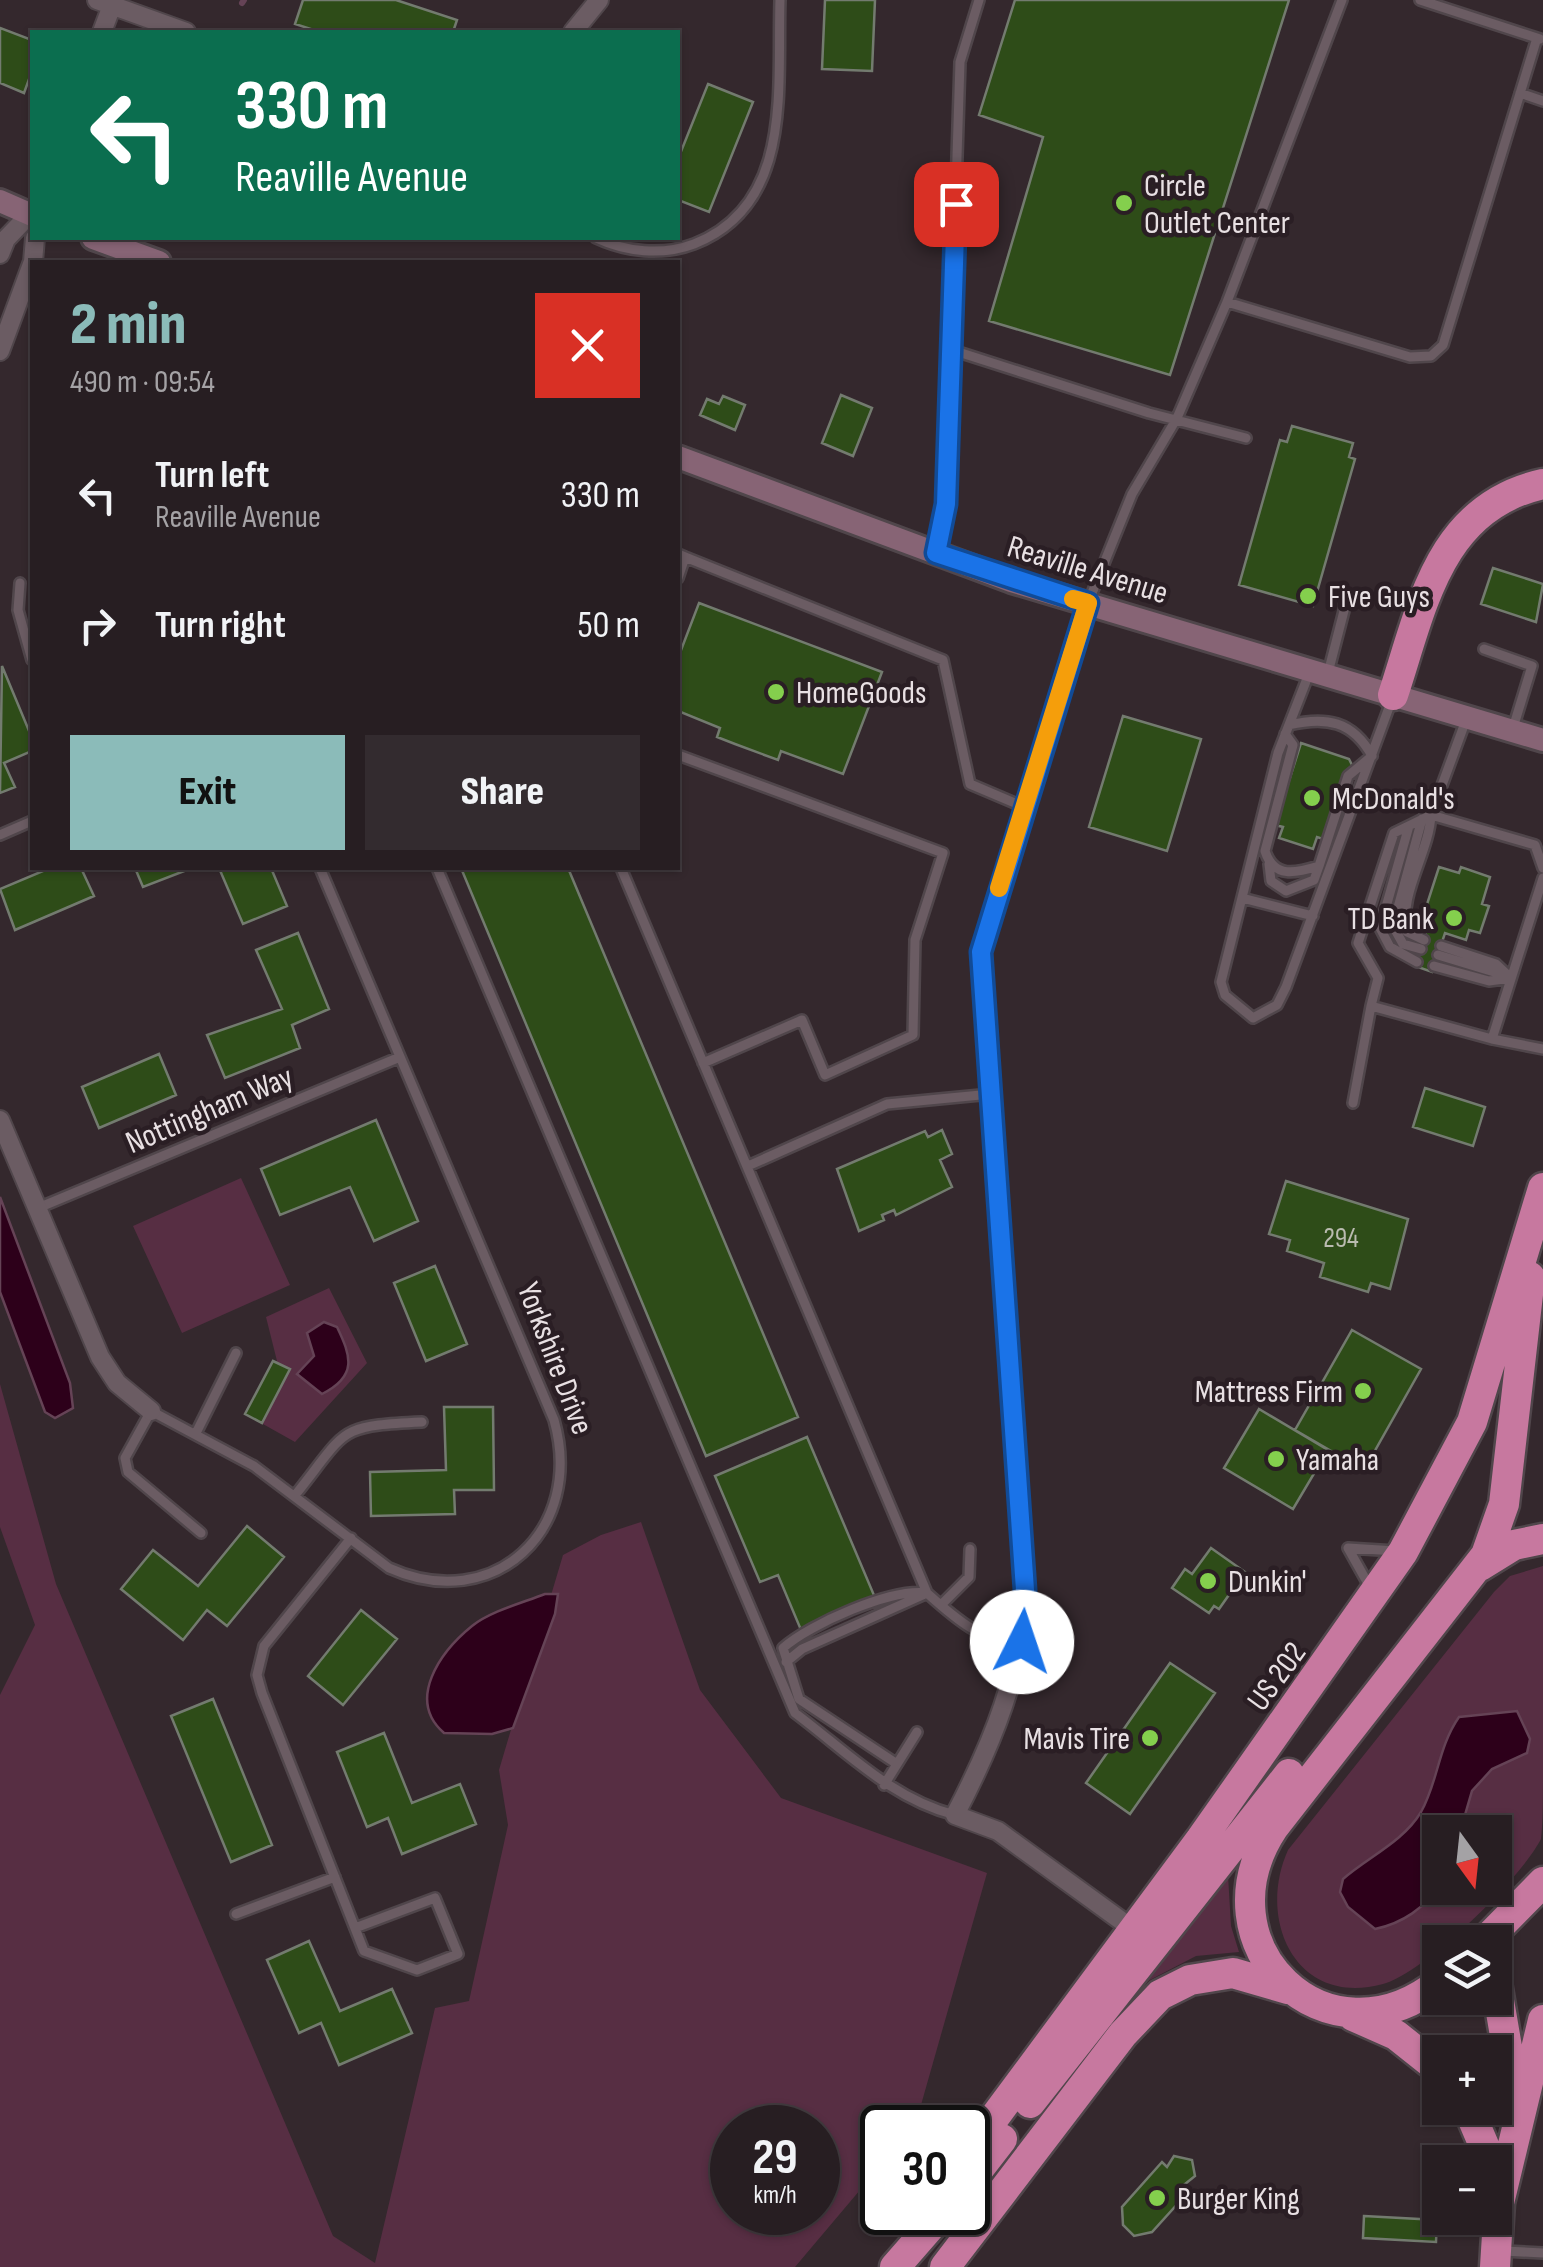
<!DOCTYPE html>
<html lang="en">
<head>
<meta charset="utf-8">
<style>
  body { margin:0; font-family:"Sofia Sans Condensed",sans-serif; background:#332b2f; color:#f1f3f6; height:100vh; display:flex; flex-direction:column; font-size:38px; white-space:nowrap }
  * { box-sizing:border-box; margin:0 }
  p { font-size:32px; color:#a4a2a5 }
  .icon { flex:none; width:55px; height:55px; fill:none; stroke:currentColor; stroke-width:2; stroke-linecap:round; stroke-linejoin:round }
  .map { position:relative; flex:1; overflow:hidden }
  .panel { position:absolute; left:30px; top:260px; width:650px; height:610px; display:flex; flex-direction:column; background:#271e22; border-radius:0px; box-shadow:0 2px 8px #0004,0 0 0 2px #433c40 }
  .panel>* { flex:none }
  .top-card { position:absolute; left:30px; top:30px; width:650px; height:210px; border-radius:0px; box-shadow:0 2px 8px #0004,0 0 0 2px #433c40; background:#0b6e4f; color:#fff; overflow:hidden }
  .needle { width:65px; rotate:165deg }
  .buttons { position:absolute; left:1422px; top:1815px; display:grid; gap:20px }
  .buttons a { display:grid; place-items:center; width:90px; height:90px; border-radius:0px; background:#271e22; box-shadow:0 2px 8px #0004,0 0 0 2px #433c40; font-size:50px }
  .speed { position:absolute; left:710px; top:2105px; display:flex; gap:20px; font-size:50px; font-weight:700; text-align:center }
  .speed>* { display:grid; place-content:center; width:130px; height:130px; border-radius:50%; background:#271e22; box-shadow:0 2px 8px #0004,0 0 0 2px #433c40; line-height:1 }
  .speed small { font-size:25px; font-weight:400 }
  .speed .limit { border:5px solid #111; border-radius:15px; background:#fff; color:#111 }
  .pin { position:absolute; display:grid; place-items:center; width:85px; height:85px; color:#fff; margin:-42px; border-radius:20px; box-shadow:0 5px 15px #0006 }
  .me { position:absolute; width:110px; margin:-55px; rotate:4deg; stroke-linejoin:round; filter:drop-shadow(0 0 8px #0008) }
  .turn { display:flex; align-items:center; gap:35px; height:210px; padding:0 40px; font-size:45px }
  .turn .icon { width:130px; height:130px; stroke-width:2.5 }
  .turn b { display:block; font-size:70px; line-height:85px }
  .round { display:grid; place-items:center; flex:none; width:105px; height:105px; border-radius:0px; background:#332b2f }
  .head { display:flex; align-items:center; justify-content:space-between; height:170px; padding:0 40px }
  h1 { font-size:60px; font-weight:800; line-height:75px; color:#8bbbb9 }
  .button { display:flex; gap:20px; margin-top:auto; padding:20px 40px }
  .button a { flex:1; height:115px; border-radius:0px; background:#8bbbb9; color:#111; font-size:40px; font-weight:800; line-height:115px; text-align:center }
  .button a+a { background:#332b2f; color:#f1f3f6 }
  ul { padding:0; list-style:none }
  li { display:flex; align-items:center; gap:30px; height:130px; padding:0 40px }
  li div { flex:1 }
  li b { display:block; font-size:38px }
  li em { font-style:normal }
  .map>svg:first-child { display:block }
</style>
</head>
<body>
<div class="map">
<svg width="1543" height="2267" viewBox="0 0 1543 2267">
  <rect width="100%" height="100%" fill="#34282d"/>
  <path fill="#572e43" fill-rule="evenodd" d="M241 1178 290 1285 182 1333 133 1226Z
    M329 1288 367 1363 295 1442 245 1414 273 1361H277L266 1317Z
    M0 1384 56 1584 333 2236 375 2263 435 2008 469 2001 508 1825 499 1770 563 1555 601 1535 641 1522 700 1690 781 1798 987 1873 915 2126 882 2128V2164L795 2267H0V1695L35 1625 0 1527ZM732 2128H818V2212H732Z
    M1543 1566C1543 1637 1543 1708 1543 1779 1543 1796 1543 1825 1541 1839 1520 1880 1424 1973 1383 1984 1297 2008 1256 1921 1288 1850L1494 1592 1510 1576ZM1440 1832H1495V1888H1440Z
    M1228 1875 1231 1926 1239 1952 1196 1956 1144 1983 1140 1980Z"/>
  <path fill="#2d001a" stroke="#654356" stroke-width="2.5" d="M0 1197 70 1383 73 1408 55 1418 45 1412 0 1292Z
    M324 1322 337 1327C351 1356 358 1376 322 1394L297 1374 314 1356 307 1333Z
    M545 1594H558L555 1614 513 1728 492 1734 444 1733C406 1700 440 1652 472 1626 491 1611 522 1603 545 1594Z
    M1517 1711 1530 1739 1527 1753 1492 1769 1472 1791 1460 1832H1440C1440 1846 1444 1870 1439 1882 1428 1908 1400 1924 1375 1929L1348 1907 1340 1892 1343 1879C1368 1857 1403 1842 1421 1812 1438 1782 1438 1747 1459 1717Z"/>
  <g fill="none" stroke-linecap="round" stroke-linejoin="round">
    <path stroke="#654356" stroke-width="6" d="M242 3 244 0"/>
  </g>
  <path fill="#2e4c18" stroke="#737b6f" stroke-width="2.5" d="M303 0H396L457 20 453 32H320L295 24Z
    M825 0H875L872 71 822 69Z
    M1015 0H1289L1170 375 989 321 1043 137 979 115Z
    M0 28 32 40V71L24 93 0 83Z
    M708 84 753 102 709 212 678 200V159Z
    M841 395 872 408 853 456 822 443Z
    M723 396 745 405 735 430 700 415 707 399 719 404Z
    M1292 426 1353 443 1349 457 1355 459 1313 606 1239 585 1280 440 1287 442Z
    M1493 568 1543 584 1536 622 1481 604Z
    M699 603 882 672 843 774 781 751 778 760 735 744 717 737 720 728 678 711V658Z
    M2 666 32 738V751L4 763 15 787 0 793Z
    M1123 716 1201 739 1167 851 1089 827Z
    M1301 743 1349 759 1352 765 1334 821 1329 820 1323 839 1317 837 1313 849 1279 838 1283 827 1275 825Z
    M1439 867 1459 873 1461 867 1490 877 1482 904 1489 906 1480 933 1469 930 1466 940 1445 933 1432 972 1415 966 1426 932 1419 929Z
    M50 868H81L94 896 15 930 0 889Z
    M135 868H192L143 887Z
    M219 868H271L287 906 243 924Z
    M461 868H568L798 1417 706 1456Z
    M298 933 329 1009 292 1025 300 1048 225 1078 207 1035 282 1009 256 950Z
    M159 1054 176 1095 99 1128 82 1087Z
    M1425 1088 1485 1107 1473 1146 1413 1127Z
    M376 1120 418 1221 374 1241 350 1187 280 1215 261 1169Z
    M942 1130 952 1154 940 1160 952 1187 896 1215 894 1210 882 1215 884 1220 859 1231 837 1169 925 1131 928 1137Z
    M1286 1181 1408 1219 1390 1289 1371 1283 1368 1292 1320 1277 1324 1263 1287 1251 1290 1240 1269 1234Z
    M435 1266 467 1344 426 1361 394 1283Z
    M1352 1330 1421 1369 1364 1470 1295 1430Z
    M273 1361 290 1369 262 1423 245 1414Z
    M444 1407H493L494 1490H454L455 1514 371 1516 370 1472 446 1470Z
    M1259 1409 1328 1450 1293 1509 1224 1468Z
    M807 1437 876 1600 801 1630 778 1575 760 1582 715 1476Z
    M247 1526 284 1557 227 1626 207 1610 183 1640 121 1589 153 1550 198 1586Z
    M1211 1548 1245 1572 1219 1609 1214 1606 1209 1613 1172 1588 1185 1569 1192 1574Z
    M361 1610 397 1639 343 1705 308 1676Z
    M1170 1663 1215 1693 1130 1814 1086 1783Z
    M213 1699 272 1845 231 1862 171 1716Z
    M384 1733 412 1803 460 1784 476 1824 402 1854 388 1818 367 1827 337 1752Z
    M309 1941 340 2011 392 1989 412 2033 339 2065 321 2023 299 2033 267 1960Z
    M1174 2156 1192 2160 1195 2176 1185 2184 1191 2189 1152 2232 1134 2236 1123 2225 1122 2207 1162 2162 1167 2167Z
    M1364 2216 1437 2220 1436 2242 1363 2238Z"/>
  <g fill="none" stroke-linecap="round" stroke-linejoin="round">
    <g stroke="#50464b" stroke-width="14">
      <path id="lane" d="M1420 0 1540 39
        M1520 93 1543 101
        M596 238C626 252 662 256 694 244 794 205 777 88 780 0
        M1227 302 1410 357 1431 356 1443 345 1537 38
        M952 350 1149 413 1246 438
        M936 553 946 504 960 62 979 0
        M678 554 685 557 678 578
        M685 557 943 660 970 784 1024 807
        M20 583 18 610 32 660
        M1088 603 1132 494 1177 418 1227 302 1342 0
        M1484 649 1532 666 1513 728
        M1310 671 1278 753 1221 982 1225 995 1253 1018 1277 1005 1286 987 1391 702
        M1328 673 1346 603
        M1466 720 1431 815 1535 845 1543 868
        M1285 734 1293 745 1265 851C1274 879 1296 873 1319 866L1348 776 1372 756C1353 721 1326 716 1289 725
        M678 755 943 853 915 940 913 1035 825 1075 802 1020 703 1063
        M1409 826 1380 928 1390 947 1417 962
        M0 835 32 821
        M1269 864 1271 881 1286 891 1314 880 1319 866
        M437 868 795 1713C847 1752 892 1799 955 1815
        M621 868 927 1593C955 1618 982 1643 1021 1642
        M1242 898 1313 916
        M1441 946 1496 964 1511 978
        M1421 949 1403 944 1393 926 1422 819
        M1438 955 1504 975
        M1434 966 1489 981 1511 978
        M1371 1006 1378 978 1358 943 1394 833 1431 815C1429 853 1398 895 1407 932L1424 940
        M1492 1039 1543 1049
        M1353 1103 1371 1006 1492 1039 1543 878
        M748 1166 887 1104 991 1094
        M38 1208 400 1057
        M197 1431 236 1353
        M296 1494C348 1429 336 1426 422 1422
        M201 1533 128 1472 125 1458 151 1411 254 1466 389 1568C494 1615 585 1530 554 1420L320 868
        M351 1538 264 1646 257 1675 262 1693C296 1779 330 1865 364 1951L417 1970 458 1954 435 1898 355 1928
        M1348 1548 1371 1589
        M1348 1548 1396 1551
        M941 1605 969 1577 970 1549
        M786 1662 802 1649 925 1594
        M897 1764 799 1699 783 1648C810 1624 891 1588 927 1593
        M884 1785 917 1732
        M236 1914 335 1877
        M1504 2251 1543 2253"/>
    </g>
    <g stroke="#50464b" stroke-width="22">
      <path id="street" d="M97 0 186 32
        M102 32 114 0
        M573 32 599 0
        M0 254 6 239 32 212
        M33 262 35 238
        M0 351 32 264
        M1088 603 981 953 1025 1589C1022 1672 993 1742 955 1815L998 1831 1134 1930
        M0 1120 100 1357 117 1383 151 1411"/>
    </g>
    <g stroke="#50464b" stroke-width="28">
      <path id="secondary" d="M0 201 32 215
        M93 238 159 262
        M678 457 1011 581 1543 740"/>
    </g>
    <g stroke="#50464b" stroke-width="35">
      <path id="highway" d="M1393 695C1422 608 1438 507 1543 484
        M1480 1566 1514 1545 1543 1539
        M1484 1942 1543 1882
        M1495 1977 1516 2100
        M1440 1982C1327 2073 1195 1945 1274 1827L1486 1555 1504 1504 1530 1277
        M1353 2016 1396 2035 1440 2070
        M1030 2103 1289 1774
        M1468 2108 1491 2162
        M968 2153 1201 1839 1403 1552 1472 1422 1543 1188
        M968 2183 1002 2139
        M1499 2203 1543 2020
        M895 2267 943 2212
        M945 2267 1123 2034 1160 1995 1190 1980 1233 1973 1288 1989
        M1495 2267 1499 2203 1496 2184"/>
    </g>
    <use href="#lane" stroke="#6b5c63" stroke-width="9"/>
    <use href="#street" stroke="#6b5c63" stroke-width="18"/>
    <use href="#secondary" stroke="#876475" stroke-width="22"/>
    <use href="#highway" stroke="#c7789f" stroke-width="30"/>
  </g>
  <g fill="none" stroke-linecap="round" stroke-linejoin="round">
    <g stroke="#114b97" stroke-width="25">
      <path id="route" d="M956 204 946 504 936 553 1088 603 981 952 1025 1590 1022 1642"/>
    </g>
    <use href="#route" stroke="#1a73e8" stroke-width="18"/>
    <path stroke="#f59e0b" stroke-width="18" d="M999 888 1088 603 1073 599"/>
  </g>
  <g fill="#84cf4d" stroke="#2a1e24" stroke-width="4">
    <circle cx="1124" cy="203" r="10"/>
    <circle cx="1308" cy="596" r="10"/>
    <circle cx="776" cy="692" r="10"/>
    <circle cx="1312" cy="798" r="10"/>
    <circle cx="1454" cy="918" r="10"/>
    <circle cx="1363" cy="1391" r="10"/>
    <circle cx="1276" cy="1459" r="10"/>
    <circle cx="1208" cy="1581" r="10"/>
    <circle cx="1150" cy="1738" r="10"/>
    <circle cx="1157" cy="2198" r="10"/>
  </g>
  <g text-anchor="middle" stroke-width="9" stroke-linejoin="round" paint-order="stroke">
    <g font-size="28" fill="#babbb0">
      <text x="1341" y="1247">294</text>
    </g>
    <g font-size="32" fill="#e8e0e3" stroke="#2a1e24" text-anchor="start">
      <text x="1144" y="196">Circle<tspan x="1144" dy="37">Outlet Center</tspan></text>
      <text x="1328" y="607">Five Guys</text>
      <text x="796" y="703">HomeGoods</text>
      <text x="1332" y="809">McDonald's</text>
      <text x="1434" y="929" text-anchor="end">TD Bank</text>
      <text x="1343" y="1402" text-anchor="end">Mattress Firm</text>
      <text x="1296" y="1470">Yamaha</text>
      <text x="1228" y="1592">Dunkin'</text>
      <text x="1130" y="1749" text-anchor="end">Mavis Tire</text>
      <text x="1177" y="2209">Burger King</text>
    </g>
    <g font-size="32" fill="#e8e0e3" stroke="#2a1e24">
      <text transform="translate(1088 569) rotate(17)" y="11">Reaville Avenue</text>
      <text transform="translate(209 1109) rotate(-23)" y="11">Nottingham Way</text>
      <text transform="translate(556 1358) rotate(69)" y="11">Yorkshire Drive</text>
      <text transform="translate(1276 1676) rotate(-54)" y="11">US 202</text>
    </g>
  </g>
</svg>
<div class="buttons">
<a><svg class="needle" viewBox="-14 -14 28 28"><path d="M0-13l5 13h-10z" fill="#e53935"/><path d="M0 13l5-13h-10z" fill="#a4a2a5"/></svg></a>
<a><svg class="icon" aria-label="layers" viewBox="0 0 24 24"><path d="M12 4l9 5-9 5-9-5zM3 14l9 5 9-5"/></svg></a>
<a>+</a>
<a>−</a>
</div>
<div class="speed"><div>29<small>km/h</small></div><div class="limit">30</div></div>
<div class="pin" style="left:956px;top:204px;background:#d93025"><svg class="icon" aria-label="arrive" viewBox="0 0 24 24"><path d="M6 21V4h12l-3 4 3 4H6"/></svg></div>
<svg class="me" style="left:1022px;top:1642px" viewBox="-20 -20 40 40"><circle r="19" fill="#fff"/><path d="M0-13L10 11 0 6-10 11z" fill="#1a73e8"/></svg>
<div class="top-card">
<div class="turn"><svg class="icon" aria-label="left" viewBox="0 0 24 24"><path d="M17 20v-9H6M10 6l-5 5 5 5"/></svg><div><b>330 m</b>Reaville Avenue</div></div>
</div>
<section class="panel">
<div class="head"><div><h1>2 min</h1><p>490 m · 09:54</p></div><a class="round" style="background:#d93025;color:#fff"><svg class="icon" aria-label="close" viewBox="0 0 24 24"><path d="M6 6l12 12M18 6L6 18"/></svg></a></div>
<ul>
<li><svg class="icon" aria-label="left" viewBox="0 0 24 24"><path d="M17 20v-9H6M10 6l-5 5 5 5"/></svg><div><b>Turn left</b><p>Reaville Avenue</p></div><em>330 m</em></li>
<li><svg class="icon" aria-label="right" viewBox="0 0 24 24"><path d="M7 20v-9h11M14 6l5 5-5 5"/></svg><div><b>Turn right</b></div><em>50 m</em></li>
</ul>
<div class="button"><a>Exit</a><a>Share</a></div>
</section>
</div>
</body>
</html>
